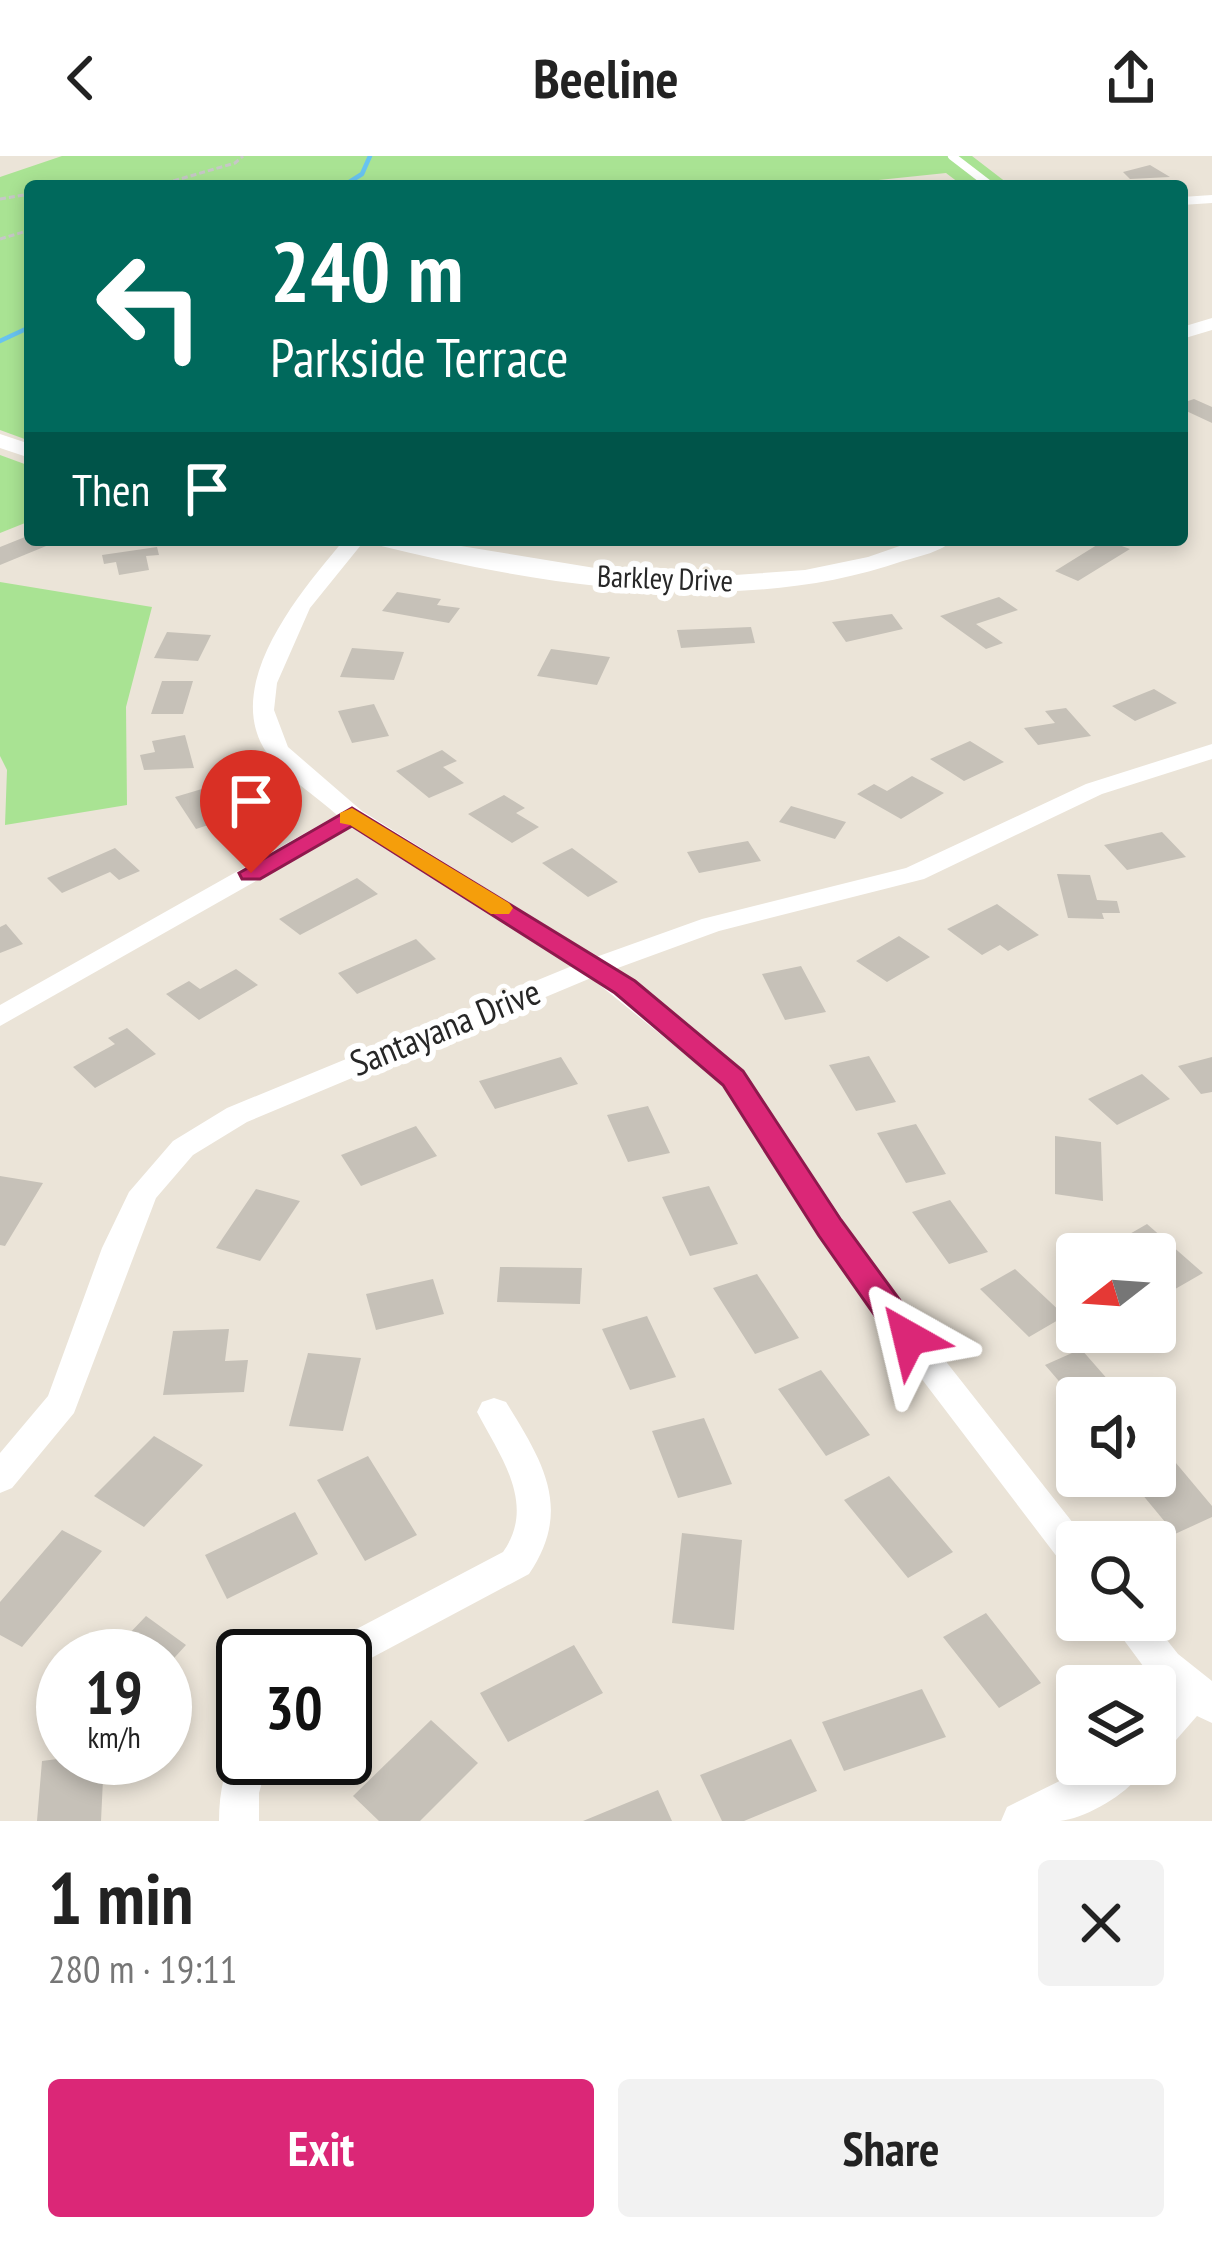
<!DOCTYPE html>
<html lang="en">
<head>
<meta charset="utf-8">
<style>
  body { margin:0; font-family:"PT Sans Narrow",sans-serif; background:#f2f2f2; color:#222; height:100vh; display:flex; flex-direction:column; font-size:45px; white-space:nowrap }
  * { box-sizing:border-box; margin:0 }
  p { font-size:39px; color:#767676 }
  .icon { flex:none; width:66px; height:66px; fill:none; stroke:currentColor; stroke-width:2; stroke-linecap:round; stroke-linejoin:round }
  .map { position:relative; height:1665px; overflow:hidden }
  .details { display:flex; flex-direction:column; background:#fff; flex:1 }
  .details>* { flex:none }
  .hud { position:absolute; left:24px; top:24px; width:1164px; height:366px; border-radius:12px; box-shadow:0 6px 18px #0003; background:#00695c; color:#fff; overflow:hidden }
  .needle { width:78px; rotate:253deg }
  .controls { position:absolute; left:1056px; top:1077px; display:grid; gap:24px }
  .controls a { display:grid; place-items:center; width:120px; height:120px; border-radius:12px; background:#fff; box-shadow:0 6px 18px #0003; font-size:60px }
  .speed { position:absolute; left:36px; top:1473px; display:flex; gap:24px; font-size:60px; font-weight:700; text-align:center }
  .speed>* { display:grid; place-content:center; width:156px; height:156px; border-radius:50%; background:#fff; box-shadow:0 6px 18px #0003; line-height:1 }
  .speed small { font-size:30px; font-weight:400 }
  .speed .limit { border:6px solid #111; border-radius:18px; background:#fff; color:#111 }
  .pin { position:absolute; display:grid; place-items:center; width:102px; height:102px; color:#fff; margin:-123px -51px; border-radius:50% 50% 50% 0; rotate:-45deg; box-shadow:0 0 12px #0007 }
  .pin .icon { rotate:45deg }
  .me { position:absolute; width:132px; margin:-66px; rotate:323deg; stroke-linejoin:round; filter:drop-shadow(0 0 9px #0008) }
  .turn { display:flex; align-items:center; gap:42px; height:252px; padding:0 48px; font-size:54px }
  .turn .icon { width:156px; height:156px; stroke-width:2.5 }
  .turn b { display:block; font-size:84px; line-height:102px }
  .then { display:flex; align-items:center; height:114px; padding:0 48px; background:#0003; gap:24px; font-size:45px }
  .round { display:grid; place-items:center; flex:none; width:126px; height:126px; border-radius:12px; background:#f2f2f2 }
  .head { display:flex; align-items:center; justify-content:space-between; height:204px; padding:0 48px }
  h1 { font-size:72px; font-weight:600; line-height:90px }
  .action { display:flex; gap:24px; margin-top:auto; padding:24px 48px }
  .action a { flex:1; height:138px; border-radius:12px; background:#db2777; color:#fff; font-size:48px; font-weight:600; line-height:138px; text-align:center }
  .action a+a { background:#f2f2f2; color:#222 }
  header { display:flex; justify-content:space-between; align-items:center; height:156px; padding:0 48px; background:#fff; font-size:54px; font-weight:600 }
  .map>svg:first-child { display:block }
</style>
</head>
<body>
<header><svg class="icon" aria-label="back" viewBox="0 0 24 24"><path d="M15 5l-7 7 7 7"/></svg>Beeline<svg class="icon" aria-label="share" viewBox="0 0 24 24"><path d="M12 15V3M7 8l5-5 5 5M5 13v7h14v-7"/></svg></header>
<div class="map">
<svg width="1212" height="1665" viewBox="0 0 1212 1665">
  <rect width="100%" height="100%" fill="#ebe4d8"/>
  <path fill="#a9e393" d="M62 0H972L1011 30H963L946 17 821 30H30V285L0 274V21Z
    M0 299 30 310V365L0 377Z
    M0 426 152 451 126 551 127 649 5 669 7 614 0 600Z"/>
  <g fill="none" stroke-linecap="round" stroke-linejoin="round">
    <path stroke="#68c3f0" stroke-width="4.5" d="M343 30 362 18 370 0
      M0 185 30 171"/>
  </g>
  <path fill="#c6c1b8" d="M1150 9 1170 21 1130 23 1123 16Z
    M1194 243 1212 251V267L1182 253V247Z
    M30 379V384L51 388 0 409V391Z
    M1105 384 1130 393 1078 425 1055 415Z
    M157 391 159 399 146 400 149 414 119 419 116 406 104 408 102 399Z
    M397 436 441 443 437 449 460 452 449 467 382 455Z
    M999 441 1018 454 976 468 1003 487 986 493 940 460Z
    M892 458 903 473 846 486 832 466Z
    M751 471 755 487 681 492 677 474Z
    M167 476 211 479 198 505 154 502Z
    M352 492 404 496 394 524 340 521Z
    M551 493 610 501 597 529 537 520Z
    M162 525H193L183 558H151Z
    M1154 533 1177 547 1135 565 1112 550Z
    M374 548 389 580 352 587 338 555Z
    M1066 552 1091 580 1038 589 1024 572 1055 567 1045 555Z
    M185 579 194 612 144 614 140 599 155 596 152 585Z
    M970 585 1004 606 964 625 930 603Z
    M442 594 457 605 443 611 464 627 429 642 396 615Z
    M912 620 944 637 901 663 857 638 874 628 887 635Z
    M212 630 233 661 196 673 175 641Z
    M504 639 525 652 516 657 539 671 512 687 468 658Z
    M791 650 846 666 835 683 779 666Z
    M1162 676 1186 701 1127 714 1104 689Z
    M748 685 761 705 699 717 687 696Z
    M115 692 140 715 119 724 110 716 62 737 47 722Z
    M572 692 618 726 588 741 542 707Z
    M1057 718 1090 719 1097 744 1117 745 1120 757H1102L1104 763 1068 762Z
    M357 722 378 738 300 779 279 763Z
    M997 748 1039 779 1008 795 1000 789 982 799 947 773Z
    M6 768 23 788 0 797V771Z
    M899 780 930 801 887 826 856 805Z
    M416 783 436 803 357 838 338 817Z
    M801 810 826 856 785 864 762 818Z
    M236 813 258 829 199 864 166 838 189 825 200 833Z
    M127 872 156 898 95 932 73 911 115 888 108 882Z
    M869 900 896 946 856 955 829 909Z
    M561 901 578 928 495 953 479 925Z
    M1212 901V936L1201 938 1178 910Z
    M1142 918 1170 943 1117 969 1088 943Z
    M648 950 670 997 628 1006 607 959Z
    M916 968 946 1018 906 1027 877 977Z
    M416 970 437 1000 361 1030 341 999Z
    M1055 980 1101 986 1103 1045 1055 1038Z
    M0 1020 43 1027 5 1090 0 1089Z
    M709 1030 738 1088 690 1100 662 1041Z
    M256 1033 300 1045 260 1105 216 1092Z
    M950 1044 988 1096 949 1108 912 1056Z
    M1147 1068 1203 1117 1170 1136 1155 1123V1098H1127L1114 1087Z
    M500 1111 582 1112 580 1148 497 1146Z
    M1015 1113 1065 1160 1029 1181 980 1133Z
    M757 1118 799 1182 755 1198 713 1132Z
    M433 1123 444 1158 376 1174 366 1138Z
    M647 1160 676 1221 630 1234 602 1173Z
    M229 1173 225 1205 248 1204 244 1236 163 1239 173 1175Z
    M1081 1193 1124 1242H1077V1246L1045 1209Z
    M308 1197 361 1202 343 1275 289 1270Z
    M821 1214 870 1279 826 1300 778 1233Z
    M704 1262 732 1328 678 1342 652 1275Z
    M154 1280 203 1309 144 1371 94 1340Z
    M1155 1282 1212 1350V1361L1175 1378 1127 1320H1155Z
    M368 1300 417 1379 365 1405 317 1324Z
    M889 1320 953 1396 908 1422 844 1344Z
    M295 1356 318 1398 227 1443 205 1399Z
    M62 1374 102 1395 22 1491 0 1479V1446Z
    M682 1377 742 1384 734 1474 672 1467Z
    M986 1457 1041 1527 999 1552 943 1481Z
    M146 1460 186 1489 165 1512V1500H108Z
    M574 1489 603 1537 508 1586 480 1537Z
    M922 1533 946 1581 844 1615 822 1566Z
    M431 1564 478 1607 420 1665H379L353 1640Z
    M791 1583 817 1635 744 1665H722L700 1619Z
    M65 1602H104L101 1665H37L42 1605Z
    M658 1634 672 1665H583Z"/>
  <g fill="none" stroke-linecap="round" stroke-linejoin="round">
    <path stroke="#c7c7c7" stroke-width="3" stroke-dasharray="6 3" stroke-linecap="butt" d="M156 30 235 7 243 0
      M0 43 30 38
      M0 83 30 74"/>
    <path stroke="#fff" stroke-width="8" d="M952 0 991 30"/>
    <path fill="#fff" fill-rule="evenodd" d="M1212 39V47L1182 49V41Z
      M344 384H365L310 452 277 527 274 554 288 591 362 655 596 801 702 763 906 712 1086 628 1212 588V603L1102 638 924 723 719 775 615 813 743 915 892 1137 1088 1386H1077V1415L1064 1410 870 1155 723 929 591 822 247 966 193 999 156 1042 74 1257 12 1332 0 1337V1297L48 1240 102 1092 129 1036 173 985 227 952 572 810 353 670 0 870V849L337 659C316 640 284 620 267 597 220 529 302 434 344 384Z
      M494 1242 506 1246C543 1306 573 1353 529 1418L345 1516V1500H322L328 1488 503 1396C537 1348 500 1300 477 1256L482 1246Z
      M1109 1464H1151L1178 1498 1212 1525V1567L1197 1560 1169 1592 1155 1597V1551L1169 1536 1152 1522Z
      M243 1586V1602H269L259 1637V1665H219C219 1638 224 1614 235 1589Z
      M1094 1608H1147C1135 1634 1088 1662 1060 1665 1041 1665 1020 1665 1001 1665L1007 1651Z"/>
    <path fill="#fff" fill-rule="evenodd" d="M1212 162V174L1182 183V171Z
      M0 278 30 288V302L0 292Z
      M374 384H424L595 412 735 419 805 414 868 401 917 384H953C941 396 920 400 903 405 739 462 543 430 377 389Z"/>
  </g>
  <path fill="#db2777" stroke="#8e194d" stroke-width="3" d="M352 652 635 825 743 915 841 1064 921 1173 925 1182 921 1191 909 1195 897 1191 819 1080 723 929 615 837 352 670 260 723H242L239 717Z"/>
  <path fill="#f59e0b" d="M352 652 509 747 513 752 509 758H491L350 669 340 667V657Z"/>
  <g text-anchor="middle" stroke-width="12" stroke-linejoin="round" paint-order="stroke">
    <g font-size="30" fill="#272727" stroke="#fff">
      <text transform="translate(665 423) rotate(2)" y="10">Barkley Drive</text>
    </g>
    <g font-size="36" fill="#272727" stroke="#fff">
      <text transform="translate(445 871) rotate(-22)" y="13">Santayana Drive</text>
    </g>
  </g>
</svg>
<div class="controls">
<a><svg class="needle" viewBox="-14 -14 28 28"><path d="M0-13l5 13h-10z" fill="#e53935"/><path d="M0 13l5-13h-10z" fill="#767676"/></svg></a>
<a><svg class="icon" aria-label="sound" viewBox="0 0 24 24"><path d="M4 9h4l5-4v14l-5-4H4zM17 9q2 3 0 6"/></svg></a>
<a><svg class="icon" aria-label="search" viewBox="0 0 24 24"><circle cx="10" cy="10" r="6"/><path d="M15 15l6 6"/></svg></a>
<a><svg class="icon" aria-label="layers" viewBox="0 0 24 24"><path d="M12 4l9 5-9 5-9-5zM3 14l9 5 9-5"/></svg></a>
</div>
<div class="speed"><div>19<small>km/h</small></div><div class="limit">30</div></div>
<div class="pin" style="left:251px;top:717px;background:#d93025"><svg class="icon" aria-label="arrive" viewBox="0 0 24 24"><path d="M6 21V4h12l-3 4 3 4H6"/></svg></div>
<svg class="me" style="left:909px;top:1182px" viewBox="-20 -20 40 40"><path d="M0-17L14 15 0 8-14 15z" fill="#db2777" stroke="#fff" stroke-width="4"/></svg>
<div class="hud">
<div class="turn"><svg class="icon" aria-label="left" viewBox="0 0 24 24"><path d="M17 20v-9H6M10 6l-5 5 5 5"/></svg><div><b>240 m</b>Parkside Terrace</div></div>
<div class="then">Then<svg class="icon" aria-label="arrive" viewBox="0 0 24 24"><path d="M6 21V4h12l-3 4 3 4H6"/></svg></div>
</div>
</div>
<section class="details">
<div class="head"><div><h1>1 min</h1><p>280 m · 19:11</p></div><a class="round"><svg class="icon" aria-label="close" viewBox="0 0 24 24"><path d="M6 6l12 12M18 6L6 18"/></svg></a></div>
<div class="action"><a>Exit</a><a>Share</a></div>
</section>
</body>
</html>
